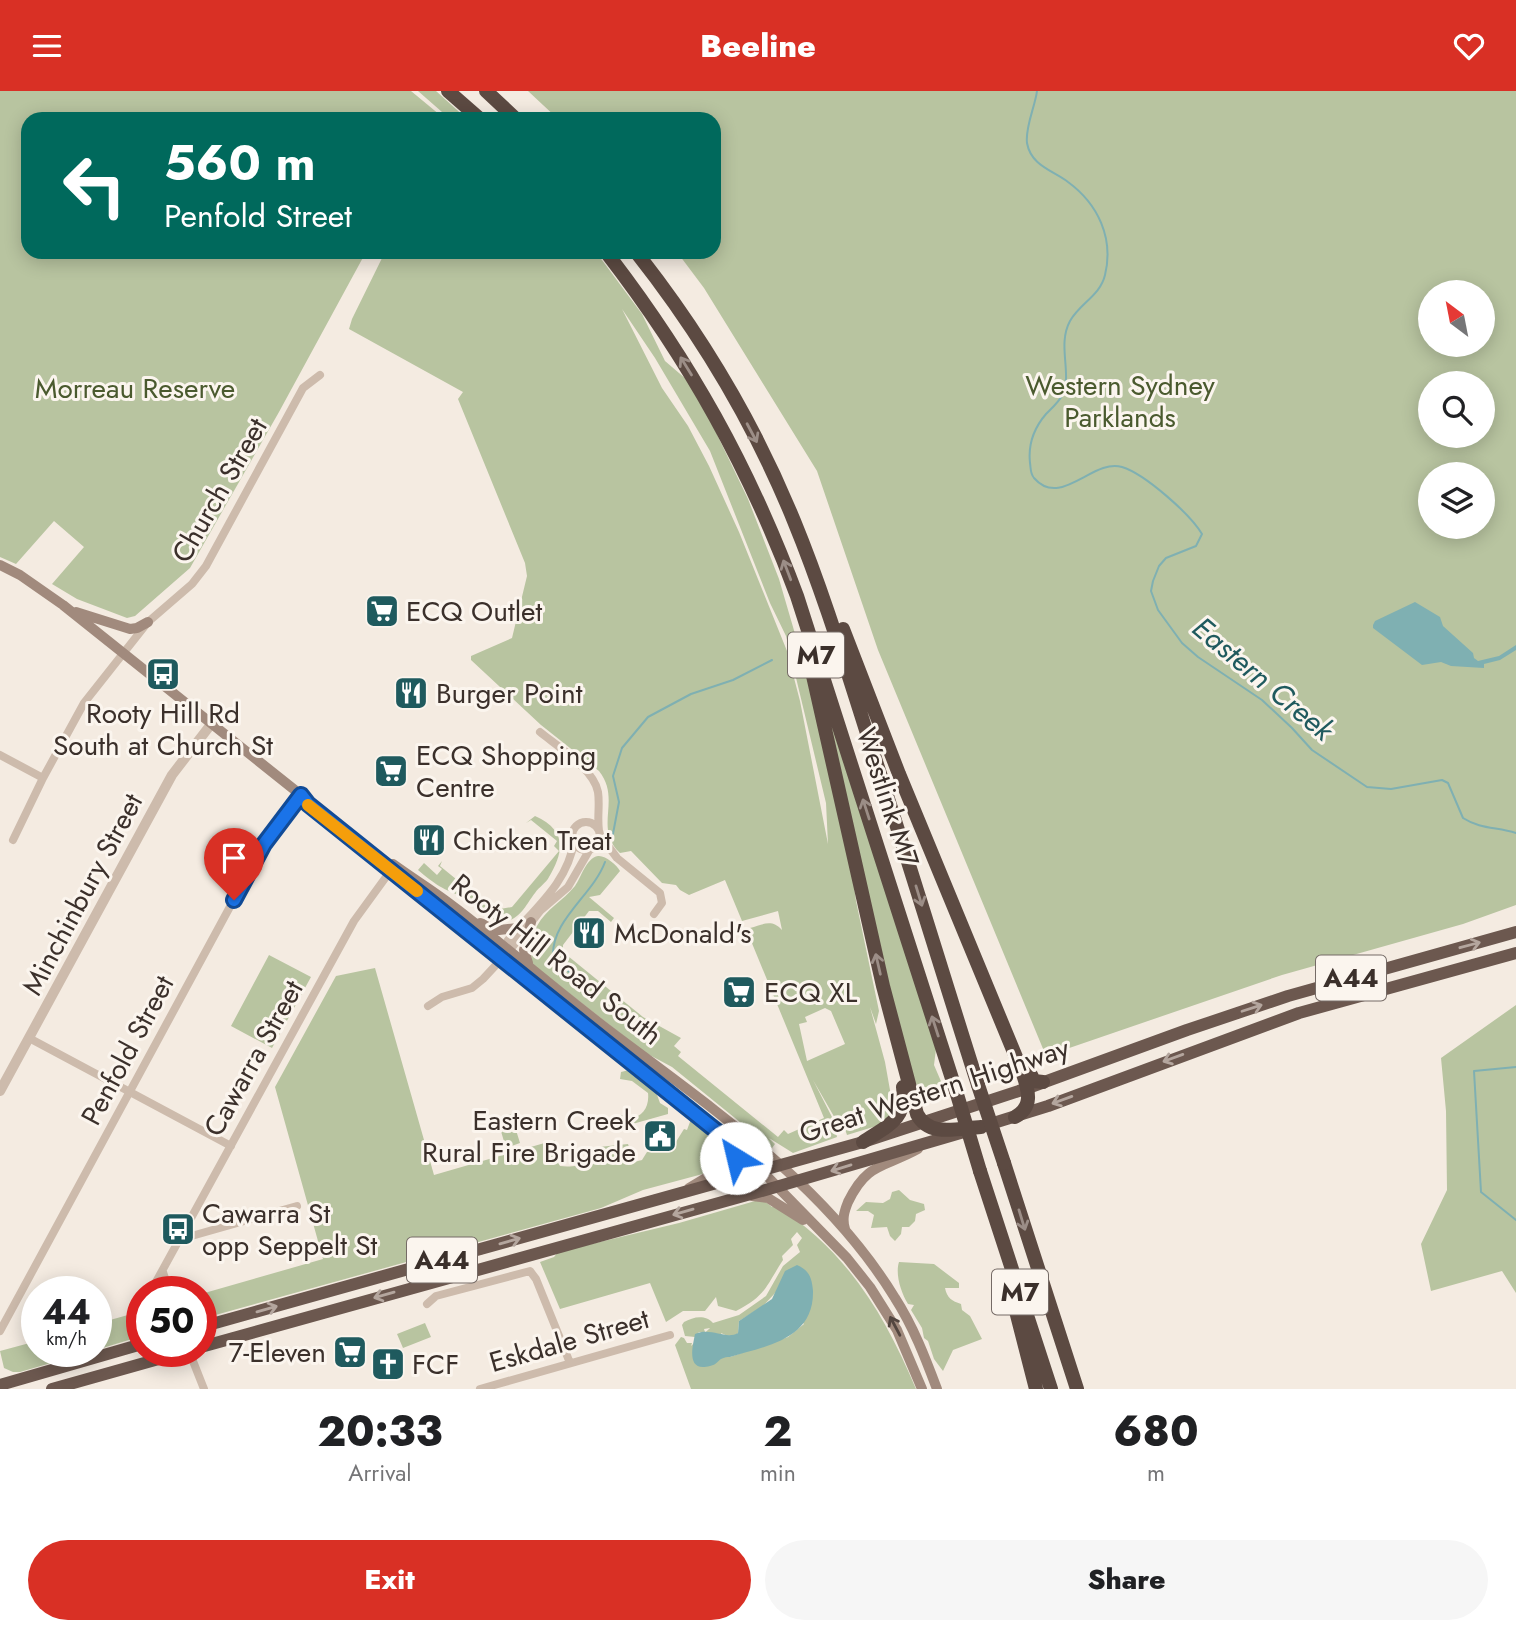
<!DOCTYPE html>
<html lang="en">
<head>
<meta charset="utf-8">
<style>
  body { margin:0; font-family:Jost,sans-serif; background:#f6f6f6; color:#202124; height:100vh; display:flex; flex-direction:column; font-size:26px; white-space:nowrap }
  * { box-sizing:border-box; margin:0 }
  p { font-size:23px; color:#757577 }
  .icon { flex:none; width:38px; height:38px; fill:none; stroke:currentColor; stroke-width:2; stroke-linecap:round; stroke-linejoin:round }
  .map { position:relative; height:1298px; overflow:hidden }
  .sheet { display:flex; flex-direction:column; background:#fff; flex:1 }
  .sheet>* { flex:none }
  .top-card { position:absolute; left:21px; top:21px; width:700px; height:147px; border-radius:21px; box-shadow:0 4px 18px #0003; background:#00695c; color:#fff; overflow:hidden }
  .needle { width:46px; rotate:328deg }
  .fabs { position:absolute; left:1418px; top:189px; display:grid; gap:14px }
  .fabs a { display:grid; place-items:center; width:77px; height:77px; border-radius:50%; background:#fff; box-shadow:0 4px 18px #0003; font-size:35px }
  .speed { position:absolute; left:21px; top:1185px; display:flex; gap:14px; font-size:35px; font-weight:700; text-align:center }
  .speed>* { display:grid; place-content:center; width:91px; height:91px; border-radius:50%; background:#fff; box-shadow:0 4px 18px #0003; line-height:1 }
  .speed small { font-size:18px; font-weight:400 }
  .speed .limit { border:10px solid #d22; background:#fff; color:#111 }
  .pin { position:absolute; display:grid; place-items:center; width:60px; height:60px; color:#fff; margin:-72px -30px; border-radius:50% 50% 50% 0; rotate:-45deg; box-shadow:0 0 7px #0007 }
  .pin .icon { rotate:45deg }
  .me { position:absolute; width:77px; margin:-38px; rotate:324deg; stroke-linejoin:round; filter:drop-shadow(0 0 5px #0008) }
  .turn { display:flex; align-items:center; gap:24px; height:147px; padding:0 28px; font-size:32px }
  .turn .icon { width:91px; height:91px; stroke-width:2.5 }
  .turn b { display:block; font-size:49px; line-height:60px }
  .eta { display:flex; justify-content:space-evenly; align-items:center; height:119px; text-align:center }
  .eta b { font-size:42px; font-weight:800; line-height:49px }
  .action { display:flex; gap:14px; margin-top:auto; padding:14px 28px }
  .action a { flex:1; height:80px; border-radius:42px; background:#d93025; color:#fff; font-size:28px; font-weight:800; line-height:80px; text-align:center }
  .action a+a { background:#f6f6f6; color:#202124 }
  header { display:flex; justify-content:space-between; align-items:center; height:91px; padding:0 28px; background:#d93025; color:#fff; font-size:32px; font-weight:800 }
  .map>svg:first-child { display:block }
</style>
</head>
<body>
<header><svg class="icon" aria-label="menu" viewBox="0 0 24 24"><path d="M4 6h16M4 12h16M4 18h16"/></svg>Beeline<svg class="icon" aria-label="heart" viewBox="0 0 24 24"><path d="M12 20l-8-8c-3-5 5-10 8-4 3-6 11-1 8 4z"/></svg></header>
<div class="map">
<svg width="1516" height="1298" viewBox="0 0 1516 1298">
  <rect width="100%" height="100%" fill="#f4ebe1"/>
  <path fill="#b8c4a0" fill-rule="evenodd" d="M0 0H411L440 24 438 28H28V161H366L279 321 190 477 135 525 127 527 77 508 52 493 84 456 54 430 16 473 0 466Z
    M418 0H436L467 28H450Z
    M528 0H1516V814L1463 833 1282 884 1046 965 878 559 817 380 704 197 677 161H714V28H558ZM1430 201H1482V254H1430ZM1430 292H1482V345H1430ZM1430 383H1482V436H1430Z
    M385 161H596L642 223 665 270 686 288 711 331 748 408 779 488 812 601 850 766 856 810 879 920 876 933 870 916 885 971 893 1016 898 1019 883 1033 847 1044 843 1032 836 1029 813 989 833 1028 837 1046 793 1062 769 1047 775 1053 772 1057 672 976 644 961 532 873C530 860 530 847 537 835 546 818 563 810 575 795 581 787 586 767 598 765 605 764 617 774 620 780L600 804 589 806 614 827 611 831 598 820H589L563 854V861L643 926 681 947 674 955 681 961 678 965 778 1046 784 1039 788 1043 824 1027 749 845 750 837C764 833 772 828 782 839L778 820 742 830 725 789 689 804 680 799 676 794 662 792 631 760 620 762C593 737 622 709 599 680L541 634 471 569V565L512 547 527 485 525 472 458 308 463 301 349 238 352 228ZM622 218 655 267 710 360 770 512 786 545 826 712 828 753 800 610 787 560 739 441 709 375 688 335 662 297ZM825 917 831 920 845 953 807 970 799 933 807 931 805 926Z
    M833 633 936 958 934 974 943 995 935 1004 924 1005 912 986 902 949 830 635Z
    M535 725C566 739 565 759 549 786 546 792 539 796 535 802 527 812 520 829 505 830 487 832 478 812 464 806 442 798 436 794 418 779L424 772 437 784 442 778 438 775 442 770 440 775 494 819 512 816 559 760 554 755 557 750 531 729 526 732Z
    M269 864 311 886 272 957 231 935Z
    M375 877 434 1084 555 1049 558 1071 560 1075C575 1077 595 1073 599 1056L628 1053 634 1071 642 1069 647 1061 674 1054 684 1038 687 1039 691 1028 730 1060 731 1068 725 1077 643 1099 601 1117 201 1228V1203L323 1168 275 996 336 885Z
    M1516 914V1202L1502 1180 1431 1200 1421 1153 1447 1099 1446 1020 1441 967Z
    M629 979 656 1001 660 1012 668 1017V1023L611 1039 598 1037 595 1034C603 1026 613 1030 621 1024 638 1032 650 1019 648 1002L632 990 620 988 621 981Z
    M511 1023 520 1052 506 1057 497 1027Z
    M899 1099 910 1109 924 1113 925 1119 916 1123 915 1130 909 1136H902L901 1143 895 1150 890 1145 887 1136 871 1137 874 1124 868 1120H856L866 1111 883 1112 890 1108 892 1101Z
    M762 1108 772 1116 775 1114C846 1159 884 1222 916 1298H691L675 1254 681 1246 684 1247 687 1252H692L691 1255 710 1237 704 1238 705 1241H699L695 1246 685 1245 682 1234 684 1231C693 1226 705 1223 713 1232L739 1224 766 1205 783 1175 800 1161 797 1154 802 1147 797 1141 791 1148 793 1154 782 1165 783 1169C766 1195 766 1205 736 1220L718 1215 716 1206 705 1220H683L666 1231 650 1192 560 1218 540 1171 554 1166 558 1161 679 1132ZM776 1201 804 1233 788 1246 730 1266 721 1242C728 1245 732 1247 738 1242L739 1230 763 1215Z
    M899 1171 934 1173 959 1192V1197H945C947 1207 952 1210 961 1213L962 1219 970 1225 982 1248 953 1259 943 1280 934 1268 928 1250 924 1247 922 1237 911 1219 914 1214 908 1213C901 1202 895 1183 899 1171Z
    M142 1220V1245L96 1259V1233Z
    M425 1232 431 1246 403 1257 397 1243Z
    M37 1250V1260H92L20 1281H13L4 1277 0 1260Z"/>
  <path fill="#7fb0b2" d="M1415 511 1440 526 1443 535 1473 562 1474 567 1478 570 1499 565 1516 554V559L1500 569 1484 573V577L1451 575 1441 571 1422 574 1373 537V534L1375 530Z
    M797 1174C809 1179 812 1187 813 1200 814 1248 767 1255 730 1266 717 1266 720 1273 710 1275 685 1282 693 1254 695 1243 711 1236 726 1249 738 1242L739 1230 772 1208 785 1180Z"/>
  <g fill="none" stroke-linecap="round" stroke-linejoin="round">
    <path stroke="#7fb0b2" stroke-width="2" d="M1037 0C1035 16 1025 36 1027 52 1031 75 1054 80 1068 91 1098 113 1114 147 1105 184 1100 205 1080 212 1070 230 1057 254 1072 281 1063 303 1059 311 1052 317 1046 323 1034 337 1028 354 1030 372 1031 378 1030 382 1034 387 1061 418 1093 367 1122 376 1145 383 1190 423 1202 443L1196 455 1166 467 1159 475 1153 490 1151 500 1158 519 1182 552 1198 566 1262 609 1292 637 1312 659 1367 696 1391 698 1442 689 1448 692 1463 727C1480 738 1497 736 1516 742
      M612 748 619 711 613 685 622 657 648 626 691 603 733 589 772 569
      M575 886 553 866C551 829 593 804 605 771
      M1516 976 1474 980 1481 1101 1516 1129"/>
    <path stroke="#cdbbac" stroke-width="8" d="M540 641C557 655 594 678 598 701 600 714 597 726 599 740
      M0 664 43 687
      M572 745a14 14 0 1 1 28 0a14 14 0 1 1-28 0Z
      M600 744 617 767 660 802 662 812 654 823
      M13 749 43 687 84 612 148 531 192 493 206 475 303 297 320 284
      M502 860 508 849C534 818 568 792 574 750
      M428 915 442 906 472 897 483 888 510 859 540 820 568 796 590 758
      M29 947 231 1055
      M181 1148 297 1115
      M163 1181 169 1200
      M151 1200 354 830 394 775
      M427 1213 436 1205 530 1180 536 1188 570 1272
      M0 1240 264 753 301 704
      M189 1260 204 1298
      M480 1298 670 1244"/>
    <path stroke="#cdbbac" stroke-width="10" d="M0 1000 172 684 212 632"/>
    <path stroke="#a18a7d" stroke-width="10" d="M0 474 20 484 63 514 301 704 308 713 752 1070 847 1167 870 1196 897 1239 922 1298
      M76 521 130 538 137 537 148 531
      M393 773C415 789 437 802 458 819 511 860 562 904 615 944 716 1020 828 1097 895 1207 913 1235 925 1266 937 1298
      M480 832 499 839 518 837
      M528 872 524 859 531 831
      M689 1097 709 1085 728 1078 736 1067 734 1054
      M752 1105 768 1107 803 1129
      M845 1138C842 1128 844 1121 848 1111 867 1071 884 1077 918 1058"/>
    <path stroke="#6c584f" stroke-width="12" d="M984 1035 1048 1015 1299 922 1516 862
      M201 1236 863 1051 1028 997 1187 939 1288 905 1516 841
      M201 1256 769 1098 964 1041
      M0 1294 142 1253
      M52 1298 187 1260"/>
    <path stroke="#5c4a42" stroke-width="14" d="M448 0 480 28
      M486 0 516 28
      M606 161C690 270 749 376 797 505L956 1000
      M636 161C700 242 755 334 794 430 824 503 847 580 871 655 908 768 942 881 978 994
      M843 538 899 683 1023 983C1029 1001 1033 1016 1015 1026
      M811 576 883 895 917 1023C929 1047 959 1037 981 1036
      M1027 976 1034 990 1043 991
      M863 1051C887 1035 907 1029 903 996
      M1004 1072 1077 1298
      M980 1080 1051 1298
      M1008 1189 1036 1298"/>
    <path stroke="#5c4a42" stroke-width="14" d="M978 994 1004 1072
      M956 1000 980 1080"/>
  </g>
  <defs><path id="oneway-shaft" d="M-6 0H5M1.5-3L5.5 0L1.5 3" fill="none" stroke-width="1.6" stroke-linecap="round" stroke-linejoin="round" transform="scale(1.75)"/></defs>
  <g stroke="#9c8e87">
    <use href="#oneway-shaft" transform="translate(686 275) rotate(-122)"/>
    <use href="#oneway-shaft" transform="translate(752 342) rotate(62)"/>
    <use href="#oneway-shaft" transform="translate(787 479) rotate(-111)"/>
    <use href="#oneway-shaft" transform="translate(866 718) rotate(-108)"/>
    <use href="#oneway-shaft" transform="translate(919 805) rotate(73)"/>
    <use href="#oneway-shaft" transform="translate(878 873) rotate(-103)"/>
    <use href="#oneway-shaft" transform="translate(935 935) rotate(-108)"/>
    <use href="#oneway-shaft" transform="translate(1022 1129) rotate(73)"/>
  </g>
  <g stroke="#b4a69e">
    <use href="#oneway-shaft" transform="translate(1470 854) rotate(-15)"/>
    <use href="#oneway-shaft" transform="translate(1252 917) rotate(-18)"/>
    <use href="#oneway-shaft" transform="translate(1173 967) rotate(160)"/>
    <use href="#oneway-shaft" transform="translate(1062 1009) rotate(160)"/>
    <use href="#oneway-shaft" transform="translate(841 1077) rotate(163)"/>
    <use href="#oneway-shaft" transform="translate(683 1121) rotate(164)"/>
    <use href="#oneway-shaft" transform="translate(510 1150) rotate(-16)"/>
    <use href="#oneway-shaft" transform="translate(384 1204) rotate(164)"/>
    <use href="#oneway-shaft" transform="translate(267 1218) rotate(-16)"/>
  </g>
  <use stroke="#544640" href="#oneway-shaft" transform="translate(895 1235) rotate(-118)"/>
  <g fill="none" stroke-linecap="round" stroke-linejoin="round">
    <g stroke="#114b97" stroke-width="18">
      <path id="route" d="M234 809 264 753 301 704 308 713 734 1054 736 1067"/>
    </g>
    <use href="#route" stroke="#1a73e8" stroke-width="12"/>
    <path stroke="#f59e0b" stroke-width="12" d="M308 714 417 800"/>
  </g>
  <defs>
    <g id="supermarket-square" transform="scale(1.75)"><rect x="-9" y="-9" width="18" height="18" rx="4" fill="#1f5a5e" stroke="#fbf5ee"/><path d="M-6-5.5h2.5l.6 2H6L4.5 2H-2.5L-4.4-4H-6ZM-1.5 3.2a1.3 1.3 0 1 0 .1 0ZM3 3.2a1.3 1.3 0 1 0 .1 0Z" fill="#fff"/></g>
    <g id="bus-square" transform="scale(1.75)"><rect x="-9" y="-9" width="18" height="18" rx="4" fill="#1f5a5e" stroke="#fbf5ee"/><path d="M-5-6H5V4H4V6H2V4H-2V6H-4V4H-5ZM-3.5-4V0h7V-4ZM-3.5 1.2v1.5H-2V1.2ZM2 1.2v1.5H3.5V1.2Z" fill="#fff"/></g>
    <g id="restaurant-square" transform="scale(1.75)"><rect x="-9" y="-9" width="18" height="18" rx="4" fill="#1f5a5e" stroke="#fbf5ee"/><path d="M-5-6h1v4h1v-4h1v4h1v-4h1v5L-1.5 .5V6h-2V.5L-5-1ZM5-6V6H3V1.5H1.5Q1.5-4 5-6Z" fill="#fff"/></g>
    <g id="civic-square" transform="scale(1.75)"><rect x="-9" y="-9" width="18" height="18" rx="4" fill="#1f5a5e" stroke="#fbf5ee"/><path d="M-.6-6.5H3V-4.5H.6V-3L4-1V1h2V6H-6V1h2V-1L-.6-3ZM-1.2 2.5V6h2.4V2.5Z" fill="#fff"/></g>
    <g id="church-square" transform="scale(1.75)"><rect x="-9" y="-9" width="18" height="18" rx="4" fill="#1f5a5e" stroke="#fbf5ee"/><path d="M-1.2-6h2.4v3.5h3.3v2.4h-3.3V6h-2.4V-.1h-3.3v-2.4h3.3Z" fill="#fff"/></g>
  </defs>
  <g fill-rule="evenodd">
    <use href="#supermarket-square" x="382" y="520"/>
    <use href="#bus-square" x="163" y="583"/>
    <use href="#restaurant-square" x="411" y="602"/>
    <use href="#supermarket-square" x="391" y="680"/>
    <use href="#restaurant-square" x="429" y="749"/>
    <use href="#restaurant-square" x="589" y="842"/>
    <use href="#supermarket-square" x="739" y="901"/>
    <use href="#civic-square" x="660" y="1045"/>
    <use href="#bus-square" x="178" y="1138"/>
    <use href="#supermarket-square" x="350" y="1261"/>
    <use href="#church-square" x="388" y="1273"/>
  </g>
  <g text-anchor="middle" stroke-width="6" stroke-linejoin="round" paint-order="stroke">
    <g fill="#fbf5ee" stroke="#756b66" stroke-width="2">
      <rect x="788" y="541.5" width="56" height="45" rx="5"/>
      <rect x="1316" y="864.5" width="70" height="45" rx="5"/>
      <rect x="407" y="1146.5" width="70" height="45" rx="5"/>
      <rect x="992" y="1178.5" width="56" height="45" rx="5"/>
    </g>
    <g font-size="26" font-weight="bold" fill="#3b302b">
      <text x="816" y="573">M7</text>
      <text x="1351" y="896">A44</text>
      <text x="442" y="1178">A44</text>
      <text x="1020" y="1210">M7</text>
    </g>
    <g font-size="28" fill="#4a5a2e" stroke="#fbf5ee">
      <text x="1120" y="304">Western Sydney<tspan x="1120" dy="32">Parklands</tspan></text>
      <text x="135" y="307">Morreau Reserve</text>
    </g>
    <g font-size="28" fill="#3b302b" stroke="#fbf5ee">
      <text transform="translate(219 399) rotate(-60)" y="10">Church Street</text>
      <text transform="translate(888 706) rotate(72)" y="10">Westlink M7</text>
      <text transform="translate(82 803) rotate(-62)" y="10">Minchinbury Street</text>
      <text transform="translate(557 868) rotate(38)" y="10">Rooty Hill Road South</text>
      <text transform="translate(127 959) rotate(-62)" y="10">Penfold Street</text>
      <text transform="translate(253 967) rotate(-61)" y="10">Cawarra Street</text>
      <text transform="translate(934 999) rotate(-18)" y="10">Great Western Highway</text>
      <text transform="translate(569 1249) rotate(-16)" y="10">Eskdale Street</text>
    </g>
    <g font-size="28" fill="#3b302b" stroke="#fbf5ee" text-anchor="start">
      <text x="406" y="530">ECQ Outlet</text>
      <text x="436" y="612">Burger Point</text>
      <text x="163" y="632" text-anchor="middle">Rooty Hill Rd<tspan x="163" dy="32">South at Church St</tspan></text>
      <text x="416" y="674">ECQ Shopping<tspan x="416" dy="32">Centre</tspan></text>
      <text x="453" y="759">Chicken Treat</text>
      <text x="614" y="852">McDonald's</text>
      <text x="764" y="911">ECQ XL</text>
      <text x="636" y="1039" text-anchor="end">Eastern Creek<tspan x="636" dy="32">Rural Fire Brigade</tspan></text>
      <text x="202" y="1132">Cawarra St<tspan x="202" dy="32">opp Seppelt St</tspan></text>
      <text x="326" y="1271" text-anchor="end">7-Eleven</text>
      <text x="412" y="1283">FCF</text>
    </g>
    <g font-size="30" font-style="italic" fill="#1f5a5e" stroke="#fbf5ee">
      <text transform="translate(1263 588) rotate(40)" y="10">Eastern Creek</text>
    </g>
  </g>
</svg>
<div class="fabs">
<a><svg class="needle" viewBox="-14 -14 28 28"><path d="M0-13l5 13h-10z" fill="#e53935"/><path d="M0 13l5-13h-10z" fill="#757577"/></svg></a>
<a><svg class="icon" aria-label="search" viewBox="0 0 24 24"><circle cx="10" cy="10" r="6"/><path d="M15 15l6 6"/></svg></a>
<a><svg class="icon" aria-label="layers" viewBox="0 0 24 24"><path d="M12 4l9 5-9 5-9-5zM3 14l9 5 9-5"/></svg></a>
</div>
<div class="speed"><div>44<small>km/h</small></div><div class="limit">50</div></div>
<div class="pin" style="left:234px;top:809px;background:#d93025"><svg class="icon" aria-label="arrive" viewBox="0 0 24 24"><path d="M6 21V4h12l-3 4 3 4H6"/></svg></div>
<svg class="me" style="left:736px;top:1067px" viewBox="-20 -20 40 40"><circle r="19" fill="#fff"/><path d="M0-13L10 11 0 6-10 11z" fill="#1a73e8"/></svg>
<div class="top-card">
<div class="turn"><svg class="icon" aria-label="left" viewBox="0 0 24 24"><path d="M17 20v-9H6M10 6l-5 5 5 5"/></svg><div><b>560 m</b>Penfold Street</div></div>
</div>
</div>
<section class="sheet">
<div class="eta">
<div><b>20:33</b><p>Arrival</p></div>
<div><b>2</b><p>min</p></div>
<div><b>680</b><p>m</p></div>
</div>
<div class="action"><a>Exit</a><a>Share</a></div>
</section>
</body>
</html>
